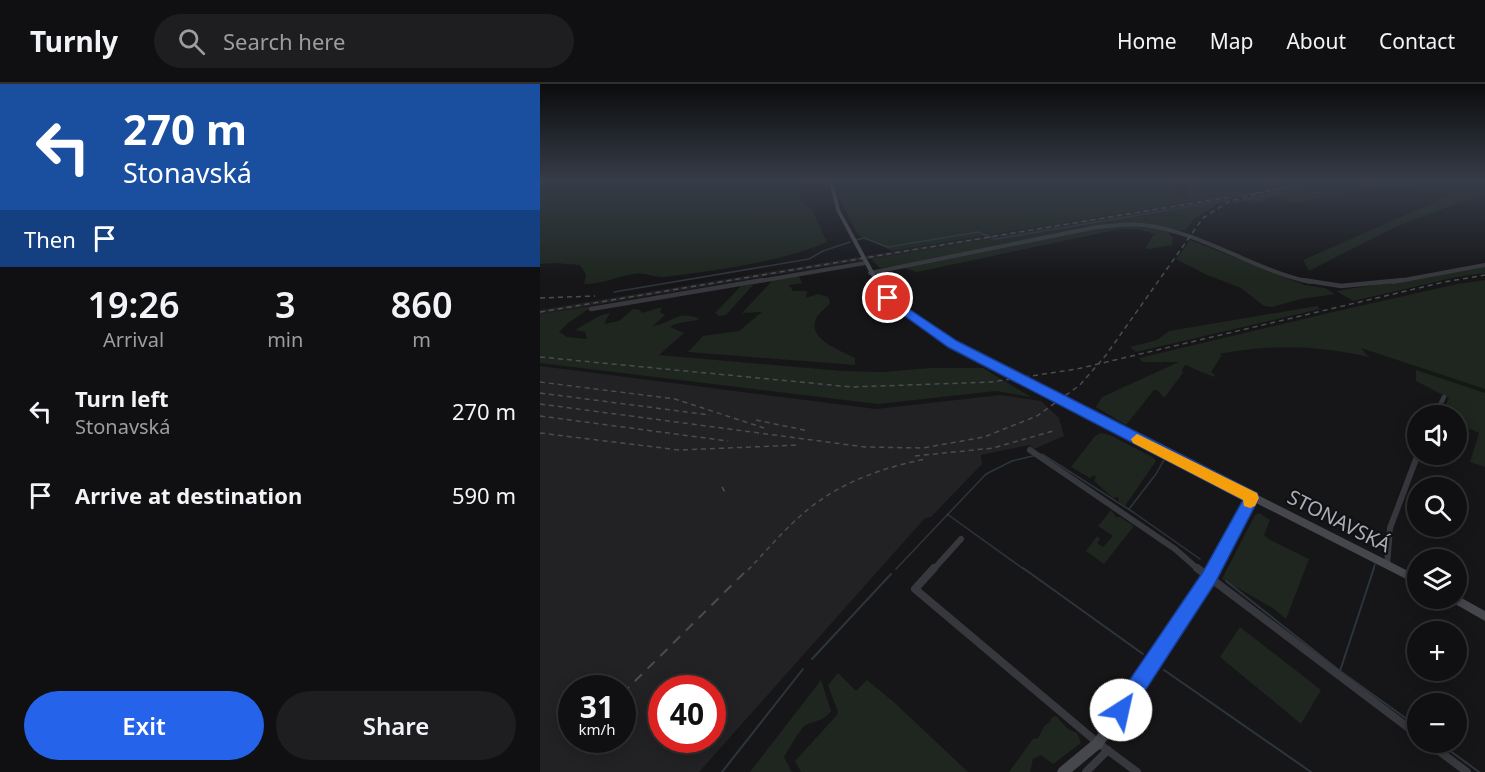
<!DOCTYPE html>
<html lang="en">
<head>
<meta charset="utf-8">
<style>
  body { margin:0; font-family:"Noto Sans",sans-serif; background:#1e1e20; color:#f1f3f6; height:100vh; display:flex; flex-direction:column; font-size:22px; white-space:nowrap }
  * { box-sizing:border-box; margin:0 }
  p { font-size:20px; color:#9c9d9f }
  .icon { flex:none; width:33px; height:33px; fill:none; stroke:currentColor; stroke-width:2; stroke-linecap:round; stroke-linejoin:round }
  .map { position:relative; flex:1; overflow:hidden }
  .side { display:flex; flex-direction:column; background:#101012; width:540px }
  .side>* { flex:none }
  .guide { background:#1a4fa0; color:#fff; overflow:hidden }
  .controls { position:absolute; left:867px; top:321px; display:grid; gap:12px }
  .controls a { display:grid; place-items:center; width:60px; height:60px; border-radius:50%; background:#101012; box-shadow:0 3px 15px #0003,0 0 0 2px #303032; font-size:30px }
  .speed { position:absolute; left:18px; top:591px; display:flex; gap:12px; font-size:30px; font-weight:700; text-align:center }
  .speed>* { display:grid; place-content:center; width:78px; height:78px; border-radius:50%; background:#101012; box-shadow:0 3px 15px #0003,0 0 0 2px #303032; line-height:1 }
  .speed small { font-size:15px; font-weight:400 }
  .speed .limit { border:9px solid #d22; background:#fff; color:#111 }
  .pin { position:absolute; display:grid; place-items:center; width:51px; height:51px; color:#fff; margin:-26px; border:3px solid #fff; border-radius:50%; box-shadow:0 2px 6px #0007 }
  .me { position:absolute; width:66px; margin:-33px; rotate:35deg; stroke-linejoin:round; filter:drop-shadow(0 0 4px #0008) }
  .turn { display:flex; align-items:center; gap:21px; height:126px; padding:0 24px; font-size:27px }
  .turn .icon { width:78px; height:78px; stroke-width:2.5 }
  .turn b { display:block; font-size:42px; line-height:51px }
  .then { display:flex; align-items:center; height:57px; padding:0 24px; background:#0003; gap:12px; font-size:22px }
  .eta { display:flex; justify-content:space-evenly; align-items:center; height:102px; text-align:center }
  .eta b { font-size:36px; font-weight:600; line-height:42px }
  .primary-button { display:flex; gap:12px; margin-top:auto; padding:12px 24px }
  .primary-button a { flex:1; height:69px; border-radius:36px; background:#2563eb; color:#fff; font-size:24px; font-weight:600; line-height:69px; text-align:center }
  .primary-button a+a { background:#1e1e20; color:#f1f3f6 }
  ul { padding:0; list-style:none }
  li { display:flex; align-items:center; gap:18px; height:84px; padding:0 24px }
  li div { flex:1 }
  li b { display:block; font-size:22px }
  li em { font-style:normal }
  header { display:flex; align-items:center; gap:36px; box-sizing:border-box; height:84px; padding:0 30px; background:#101012; border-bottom:2px solid #303032 }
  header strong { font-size:28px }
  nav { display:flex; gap:33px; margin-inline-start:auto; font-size:21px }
  .search { width:420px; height:54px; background:#1e1e20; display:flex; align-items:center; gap:15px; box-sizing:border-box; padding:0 21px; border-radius:33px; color:#9c9d9f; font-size:22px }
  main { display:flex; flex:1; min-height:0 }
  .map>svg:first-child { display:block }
</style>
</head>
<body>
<header>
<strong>Turnly</strong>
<div class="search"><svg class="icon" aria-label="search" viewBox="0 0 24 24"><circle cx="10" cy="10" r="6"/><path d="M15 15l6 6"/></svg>Search here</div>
<nav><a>Home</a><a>Map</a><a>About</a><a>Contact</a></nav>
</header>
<main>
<section class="side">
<div class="guide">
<div class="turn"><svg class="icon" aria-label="left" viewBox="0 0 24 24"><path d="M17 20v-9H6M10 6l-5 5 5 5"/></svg><div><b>270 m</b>Stonavská</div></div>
<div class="then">Then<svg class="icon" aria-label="arrive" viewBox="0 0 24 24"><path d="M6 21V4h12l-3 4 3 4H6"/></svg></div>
</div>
<div class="eta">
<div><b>19:26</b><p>Arrival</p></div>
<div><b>3</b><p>min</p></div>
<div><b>860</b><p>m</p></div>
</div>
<ul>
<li><svg class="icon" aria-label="left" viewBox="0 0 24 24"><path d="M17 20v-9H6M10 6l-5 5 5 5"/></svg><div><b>Turn left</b><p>Stonavská</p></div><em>270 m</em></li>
<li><svg class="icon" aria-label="arrive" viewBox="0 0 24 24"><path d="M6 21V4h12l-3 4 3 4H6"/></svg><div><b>Arrive at destination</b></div><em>590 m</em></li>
</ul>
<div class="primary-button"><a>Exit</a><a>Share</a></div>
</section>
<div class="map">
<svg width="945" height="688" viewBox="0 0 945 688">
  <rect width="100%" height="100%" fill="#161618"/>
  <path fill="#222225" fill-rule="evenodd" d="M782 96H805L0 230V226Z
    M0 282 336 325 461 311 501 317 519 334 524 352 494 365 489 361 441 371 442 380 391 433 385 434 159 688H0ZM32 604H82V656H32ZM122 604H172V656H122Z"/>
  <path fill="#1e261f" d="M0 96H256L261 117 271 124 287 158C237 179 179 186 125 193 115 194 104 188 94 190 75 193 64 200 44 200L46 191 40 181 15 179 0 180Z
    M298 96H633L634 106 638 112 648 114 647 96H782L352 167 318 151 299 114Z
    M805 96H945V109L855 143 769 187 763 176 913 110 899 107 826 105 754 119 738 112 714 120 704 117 691 122C713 105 775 100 805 96Z
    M683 116 653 136 645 147 633 144 629 150 633 154 632 161 609 165 605 164 614 150 597 145H580L377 188 359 182 340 184 331 175Z
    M650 156 765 201 785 204 795 210 761 215 732 223 724 222 701 204 667 191 636 175Z
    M945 183V189L917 193 813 217 796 207Z
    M259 192 262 199 249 201 253 207H267L266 214 278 210 288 213 290 219C287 223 280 228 277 233 265 255 300 266 315 274V281L148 268 163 252 199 247 222 228 202 229 233 196Z
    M945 196V305L821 264 829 273C775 261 734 260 679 270L682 271 671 288 675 291 674 293 645 281 642 286 643 289 624 314 617 306H614L586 341 556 323 562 313 639 278H603L599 274 793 228 917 200Z
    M214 200 186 231 179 232 175 229 201 202Z
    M53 222 28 239 19 248 27 253 47 255 45 248 35 246 61 231 70 229 64 240 79 237 93 225 100 226 102 229 122 223 120 228 125 231 113 242C133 239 137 225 160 235 148 239 140 237 130 243L144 249 119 271 303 287 343 288 390 284H443L491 313 456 307 338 320 0 279V230Z
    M777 222 780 225 596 268 590 263 617 256 629 247Z
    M876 286 945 309V383L930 378 939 349 917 339 916 332 901 331 909 314 876 297Z
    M561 349 572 352 614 374 616 377 585 422 579 418 578 413 573 414 554 397 556 393 553 391 550 394 531 383 555 352Z
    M571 426 576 433H580L594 442 564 480 546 467 557 452 560 455 557 459 563 463 573 452 558 442Z
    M719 429 730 436 724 451 730 456 769 475 746 535 734 525 682 495 715 431Z
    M700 543 781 606 761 640 680 573Z
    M298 589 316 607 327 596 356 620 428 688H261L255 677 297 631 298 628 288 601Z
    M281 596 291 627C283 638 276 636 266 641 260 644 248 667 244 673L252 688H210Z
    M516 632 528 645 537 649 541 659 513 680 501 671 493 675 490 688H469L493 655 498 654 505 641 510 638 511 634Z"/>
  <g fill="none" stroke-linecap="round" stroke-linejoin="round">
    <path stroke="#2c353c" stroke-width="1.5" d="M693 118 740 109V96
      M316 156 324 154 348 163 438 148 455 155 688 116
      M74 208 269 175 283 167 310 158
      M502 370 593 428 660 475
      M589 425 616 390 625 374
      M407 430 485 486
      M356 485 446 390 472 377 493 372
      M833 486 835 480"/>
    <path stroke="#2c353c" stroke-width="2" d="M483 484 603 570
      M686 497 800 587 878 643
      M272 575 351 490
      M624 586 771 688
      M800 587 834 484
      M898 658 939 688
      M182 688 263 585"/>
    <path stroke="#37383d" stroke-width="4" d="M330 189 557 143C573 142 588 139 603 141 660 147 713 186 770 198
      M214 198 325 179
      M853 198 945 181"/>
    <path stroke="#37383d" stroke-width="4.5" d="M763 196 801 202 863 196
      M51 225 223 196
      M898 325 904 313"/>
    <path stroke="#37383d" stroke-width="6" d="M895 332 899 323
      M490 366 635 465 659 486
      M847 481 850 444 878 370
      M393 486 421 455"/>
    <path stroke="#37383d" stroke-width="8" d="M394 484 375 505 558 659 597 688
      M657 484 878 651
      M887 658 927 688
      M546 688 568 666"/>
    <path fill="#45474d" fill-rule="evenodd" d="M289 96H293L300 126 345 208 415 258 878 492V501L714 418 672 497 620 581 562 663 532 688H517L519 684 554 655 612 573 666 491 707 414 411 262 341 210 296 126Z
      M916 511 945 527V537L910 517 908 514H916Z"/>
    <path stroke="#4a4c52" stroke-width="1.5" stroke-dasharray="5 4" stroke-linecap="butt" d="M716 109 792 96
      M0 214 55 212
      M0 228 690 113
      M0 273 312 303 451 298 537 285 904 198 945 191
      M0 298 135 315 224 344
      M0 309 170 331
      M0 320 325 363 383 364 444 353 497 332 540 301 566 271 663 134 688 118 723 108
      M0 332 188 357
      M216 336 269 347
      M0 349 139 366 259 361
      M375 372 453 364 513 347
      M182 403 185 408
      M208 486C228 465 248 441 271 423 304 397 345 383 386 375"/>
    <path stroke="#4a4c52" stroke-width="2" stroke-dasharray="10 8" stroke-linecap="butt" d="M82 610 209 484"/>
  </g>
  <linearGradient id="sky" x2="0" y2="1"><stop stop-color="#0c0c0d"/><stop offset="0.5" stop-color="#363c48"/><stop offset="1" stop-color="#363c48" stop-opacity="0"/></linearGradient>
  <rect width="945" height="193" fill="url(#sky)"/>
  <path fill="#2563eb" stroke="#184099" stroke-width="1.5" d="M348 211 417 257 717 409 719 414 675 499 588 633 581 636 574 633 571 626 574 619 663 488 703 416 408 263 344 217 342 214Z"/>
  <path fill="#f59e0b" d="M597 350 717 409 719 414 715 422 710 424 704 422 703 416 593 359 591 355Z"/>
  <g text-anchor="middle" stroke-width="4.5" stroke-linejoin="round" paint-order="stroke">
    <g font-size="20" fill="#a8adb8" stroke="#111113">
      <text transform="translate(799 437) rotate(27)" y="7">STONAVSKÁ</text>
    </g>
  </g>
</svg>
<div class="controls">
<a><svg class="icon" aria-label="sound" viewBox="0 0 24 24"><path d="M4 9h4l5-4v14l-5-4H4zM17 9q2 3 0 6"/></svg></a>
<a><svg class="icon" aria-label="search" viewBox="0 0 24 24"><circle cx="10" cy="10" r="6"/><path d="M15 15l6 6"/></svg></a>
<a><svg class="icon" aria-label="layers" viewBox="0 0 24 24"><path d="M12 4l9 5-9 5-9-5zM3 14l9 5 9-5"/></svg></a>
<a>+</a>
<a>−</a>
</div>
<div class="speed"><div>31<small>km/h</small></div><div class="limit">40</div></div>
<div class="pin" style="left:348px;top:214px;background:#d93025"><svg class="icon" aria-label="arrive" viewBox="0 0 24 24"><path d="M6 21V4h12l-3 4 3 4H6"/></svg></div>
<svg class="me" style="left:581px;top:626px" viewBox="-20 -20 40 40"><circle r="19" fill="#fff"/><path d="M0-13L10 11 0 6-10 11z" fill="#2563eb"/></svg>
</div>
</main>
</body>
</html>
